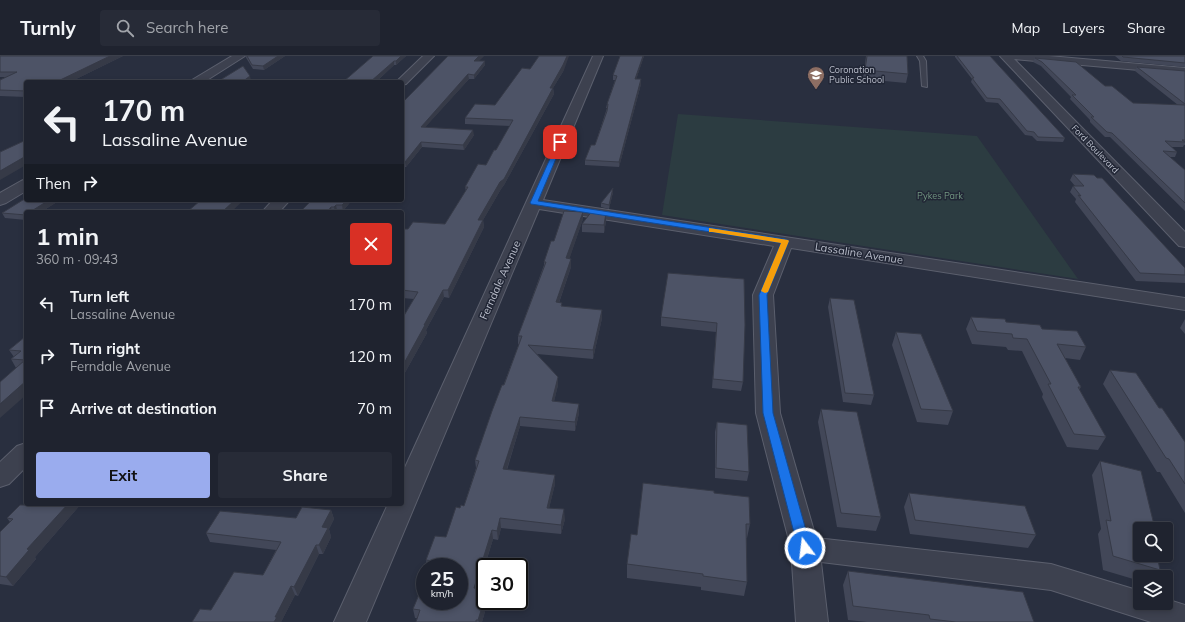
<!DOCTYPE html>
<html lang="en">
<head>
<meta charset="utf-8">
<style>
  body { margin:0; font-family:Mulish,sans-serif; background:#272b37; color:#f1f3f6; height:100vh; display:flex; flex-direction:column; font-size:15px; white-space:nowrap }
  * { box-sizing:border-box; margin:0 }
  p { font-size:13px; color:#a1a4aa }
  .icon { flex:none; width:22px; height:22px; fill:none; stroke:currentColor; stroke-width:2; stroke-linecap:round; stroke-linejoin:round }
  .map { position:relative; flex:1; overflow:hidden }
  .side { position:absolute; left:24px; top:154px; width:380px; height:296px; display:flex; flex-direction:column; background:#1f232f; border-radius:4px; box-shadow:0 2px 6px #0003,0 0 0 1px #3c404b }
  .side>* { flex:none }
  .guide { position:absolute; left:24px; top:24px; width:380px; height:122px; border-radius:4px; box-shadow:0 2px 6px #0003,0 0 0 1px #3c404b; background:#1f232f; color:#f1f3f6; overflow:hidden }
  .tools { position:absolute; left:1133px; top:466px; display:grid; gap:8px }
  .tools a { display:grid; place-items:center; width:40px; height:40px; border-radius:4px; background:#1f232f; box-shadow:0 2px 6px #0003,0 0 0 1px #3c404b; font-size:20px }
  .speed { position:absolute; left:416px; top:502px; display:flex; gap:8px; font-size:20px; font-weight:700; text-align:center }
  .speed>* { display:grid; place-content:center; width:52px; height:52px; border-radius:50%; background:#1f232f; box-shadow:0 2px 6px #0003,0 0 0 1px #3c404b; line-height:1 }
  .speed small { font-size:10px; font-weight:400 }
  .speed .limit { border:2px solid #111; border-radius:6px; background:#fff; color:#111 }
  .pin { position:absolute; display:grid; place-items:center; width:34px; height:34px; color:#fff; margin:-17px; border-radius:8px; box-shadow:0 2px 6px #0006 }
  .me { position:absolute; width:44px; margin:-22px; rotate:345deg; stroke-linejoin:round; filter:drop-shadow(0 0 3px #0008) }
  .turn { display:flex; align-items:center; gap:14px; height:84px; padding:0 12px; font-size:18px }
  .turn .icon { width:52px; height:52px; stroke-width:2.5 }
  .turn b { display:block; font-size:28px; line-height:34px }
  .then { display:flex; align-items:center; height:38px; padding:0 12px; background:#0003; gap:8px; font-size:15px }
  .round { display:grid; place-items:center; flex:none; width:42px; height:42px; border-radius:4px; background:#272b37 }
  .overview { display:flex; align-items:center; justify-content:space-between; height:68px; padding:0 12px }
  h1 { font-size:24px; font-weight:700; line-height:30px }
  .cta { display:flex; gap:8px; margin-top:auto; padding:8px 12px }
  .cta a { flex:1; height:46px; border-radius:4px; background:#9aacee; color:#111; font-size:16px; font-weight:700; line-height:46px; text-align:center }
  .cta a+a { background:#272b37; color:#f1f3f6 }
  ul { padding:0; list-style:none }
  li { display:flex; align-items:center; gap:12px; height:52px; padding:0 12px }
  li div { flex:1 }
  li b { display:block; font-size:15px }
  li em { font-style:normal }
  header { display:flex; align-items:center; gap:24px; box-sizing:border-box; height:56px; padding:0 20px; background:#1f232f; border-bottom:1px solid #3c404b }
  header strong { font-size:19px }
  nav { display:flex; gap:22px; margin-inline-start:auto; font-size:14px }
  .search { width:280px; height:36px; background:#272b37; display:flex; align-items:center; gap:10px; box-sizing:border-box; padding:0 14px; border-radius:4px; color:#a1a4aa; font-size:15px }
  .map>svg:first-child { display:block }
</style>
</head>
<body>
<header>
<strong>Turnly</strong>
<div class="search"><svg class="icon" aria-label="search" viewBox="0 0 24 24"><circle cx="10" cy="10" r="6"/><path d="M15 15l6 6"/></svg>Search here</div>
<nav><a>Map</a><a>Layers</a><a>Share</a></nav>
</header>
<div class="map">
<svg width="1185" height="566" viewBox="0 0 1185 566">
  <rect width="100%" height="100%" fill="#292f3f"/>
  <path fill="#2c3c41" d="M678 58 977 80 1078 223 662 159Z"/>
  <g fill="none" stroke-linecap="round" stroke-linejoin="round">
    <g stroke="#5b5f6d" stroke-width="2">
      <path id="service" d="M917 0H923L926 5 927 31 922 30 920 5Z"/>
    </g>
    <g stroke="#5b5f6d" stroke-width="2">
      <path id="minor" d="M232 0H245L204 26H190L192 24Z
        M423 0H434L406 28 402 29V26H396Z
        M593 0H603L543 144 1185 242V254L791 192 773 239 780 357 816 482 1051 508 1140 535V547H1166V543L1185 549V566H1151L1051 534 821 506 828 566H796L791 492 756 357 753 239 774 190 539 153 366 566H334L388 448H402V418Z
        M1000 0H1049L1185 12V18L1014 3 1185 176V191L1179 190Z
        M26 123V135L6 147 0 149V137L21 125Z
        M273 144H290L279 156H262Z
        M26 387V411L9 428 0 431V406L17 390Z"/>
    </g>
    <use href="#service" fill="#3d414f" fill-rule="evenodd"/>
    <use href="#minor" fill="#3d414f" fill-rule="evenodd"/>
  </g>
  <path fill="#424758" d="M0 0H123L70 26H26V41L0 40V24L6 21H0Z
    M245 0H285L264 14 253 13Z
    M373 0H406L396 9H394L376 26H343Z
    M484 0 478 5H485V9L474 23H469L425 71 474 79 464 94 422 91 406 111H402V47Z
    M644 0 636 23 641 28 619 111 585 109V104L595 89 607 52H606L607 48 615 24H613V19Z
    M866 0H907L908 18 906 27 863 23Z
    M955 0H990L1065 82 1063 86 1037 85 1032 80 1025 79 998 47 986 46 971 26 972 23 955 1Z
    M1115 0H1185V11L1121 5Z
    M1035 2 1105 30 1133 47 1178 49 1135 15 1137 11 1185 15V89H1184L1183 91H1171L1177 96 1175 101H1170L1185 114V155L1110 81H1105L1090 66V64L1070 43 1071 41 1041 10 1033 6Z
    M564 14 553 32 554 38 504 129 501 133 483 164 484 171 449 242 444 241 426 274 427 277 402 322V263L414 243 402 242V173H408L445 168 466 135 465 131 486 109 496 94 510 70 465 68V62L495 49Z
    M1073 118 1185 212V227L1136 225 1075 146 1076 143 1070 136 1073 130H1075L1070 124Z
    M613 136 609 153 601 151V147Z
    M26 144H60L41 156H26V164L5 162 2 157Z
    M312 144H352L343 155 337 154 336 156H300Z
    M583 163 569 203 571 211 559 247H562V250L602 262 593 303 537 298 558 321V329L554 345 579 357 575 375 520 370 507 414 555 419V428L549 452 565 463 561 478 501 472 498 484 493 483 478 533 485 545H488L482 566H416L417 562H415L413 553 459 511H427L426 504 446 481 460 452 464 450 476 412 475 404 519 288H518V280L544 209V206L554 185Z
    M606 165 604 177 582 176V168Z
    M744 223 743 326 741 335 712 332 716 276 661 270V261Z
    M830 242 874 339 871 349 843 346 828 251Z
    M971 261 1042 273 1086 291 1080 304 1065 302 1081 331 1079 334 1106 381 1098 394 1067 391 1042 341 1043 338 1022 295 1008 294 1006 291 972 288 966 273Z
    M1185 263V278L1180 272Z
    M896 276 953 355 948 369 917 366 892 289Z
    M26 280V339L16 312 11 303 14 301 9 294Z
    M1110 314 1159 352 1185 386V457L1160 416H1157L1103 328Z
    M821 353 881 461 876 475 837 471 818 366Z
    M717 366 749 416 747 425 715 422V376Z
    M1100 405 1140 473 1160 514 1155 521H1140V525L1103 514 1098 478 1101 473 1092 419Z
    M714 437 750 468 747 482H746L747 526 744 540 701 534V531L627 522V508L637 479Z
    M909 437 1036 479 1028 492 910 478 904 451Z
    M26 448H84V449L81 448 35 501 36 503 13 530 0 528V476L10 466 7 462Z
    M331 454 334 463 329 473 331 481 323 498H319L298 540 295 539 281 566H192L211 554 263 519 276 494 210 486 206 477 296 462Z
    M848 515 1034 566H867L848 564 843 529Z"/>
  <path fill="#363a47" d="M110 0H123L70 26H56Z
    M278 0H285L264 14 263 10Z
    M401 0H406L396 9V5Z
    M479 0H484L475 9 474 5Z
    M567 0H569L564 14 553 32 554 38 504 129 501 133 479 171 478 164Z
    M643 0H644L635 27V23Z
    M394 5V9L376 26H370Z
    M485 5V9L474 23V19Z
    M468 18 469 23 421 76V71Z
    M250 20 251 24 247 26H242Z
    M641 23V28L619 111V106Z
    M473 74 474 79 464 94 463 89Z
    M421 86 422 91 406 111 405 106Z
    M26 100V109L0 124V115Z
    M613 132V136L609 153V149Z
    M49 144H60L41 156H30Z
    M235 144H244L231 156H222Z
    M347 144H352L343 155 342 149Z
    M336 149 337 154 335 156 334 151Z
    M331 151 332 156H327Z
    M583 156V163L567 210 566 202Z
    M606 157V165L604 177V169Z
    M483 164 484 171 449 242 448 234Z
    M571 203V211L556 255V246Z
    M443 234 444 241 426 274 427 277 402 322V311L424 269Z
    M602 254V262L593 303V294Z
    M558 321V329L552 354V345Z
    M26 325V339L0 362V348Z
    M579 348V357L575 375V366Z
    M520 361V370L504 422 503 413Z
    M555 419V428L547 461V452Z
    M68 448H81L35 501 36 503 13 530 6 521 27 493Z
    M564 453 565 463 561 478V469Z
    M331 454 334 463 329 473 331 481 323 498 319 489 322 471Z
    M500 462 501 472 498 484 497 475Z
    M492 474 493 483 475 541 474 532Z
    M316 489 319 498 298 540 294 531Z
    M291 530 295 539 281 566H274L275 561Z
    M485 542V545H488L482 566H479L478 564Z"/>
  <path fill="#4d5366" stroke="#363a47" d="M0 0H110L56 26H26V35L0 34V24L17 16H0Z
    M247 0H278L263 10 252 9Z
    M373 0H401L396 5H394L370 26H343Z
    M448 0H479L474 5H485L474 19 468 18 421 71 473 74 463 89 421 86 405 106H402V47Z
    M539 0H567L563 9 550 32H553L504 123 500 126 478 164H483L448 234H443L424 269H425L402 311V263L418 236 402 234V173H408L413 166 445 168 468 131H465L478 108 486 109 494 94H496L513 64 465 62 475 48 495 49 522 12 530 13Z
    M620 0H643L635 23H641L619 106 585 104 591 89H595L607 55 608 48H607L617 20 613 19Z
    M867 0H907L908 18 865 14Z
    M957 0H990L1065 82 1038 81 1034 76 1027 75 1000 43 987 42 972 22H974Z
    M1122 0H1185V7L1123 1Z
    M1035 2 1076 6 1105 30H1112L1133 47 1185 49V84H1182L1185 86 1165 85 1177 96 1163 95 1185 114V147L1112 77 1107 76 1091 61H1094L1072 39H1076L1042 6Z
    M243 10 250 20 242 26H217Z
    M1137 11 1185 15V48Z
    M26 84V100L0 115V96Z
    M1073 118 1094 119 1097 122H1102L1185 212V219L1140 217 1078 139 1081 140 1073 130H1084Z
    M613 132 609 149 601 147Z
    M26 142V144H49L30 156H26V159L2 157Z
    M201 144H235L222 156H187Z
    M312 144H347L342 149H336L334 151H331L327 156H300Z
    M564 155 583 156 566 202 571 203 556 246 562 247 561 250 602 254 593 294 528 289 558 321 552 345 579 348 575 366 520 361 503 413 555 419 547 452 564 453 561 469 500 462 497 475 492 474 474 532 485 534V542L478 564H476V566H416L420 554 413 553 425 524V545H459V511H430L433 505 426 504 435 480 446 481 456 451 460 452 461 449 464 450 479 405 475 404 492 355 502 329H504L522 280H518L546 206H544L551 185H554Z
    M592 155 606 157 604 169 582 168Z
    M668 217 744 223 745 269 743 326 713 323 717 267 661 261Z
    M830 242 854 244 874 339 845 337Z
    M971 261 1005 263 1006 266 1040 269 1042 273 1077 275 1086 291 1057 288 1081 331H1078L1106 381 1074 378 1048 328H1051L1027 283 1013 282 1012 278 977 275Z
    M896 276 921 278 953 355 921 353Z
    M26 280V325L0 348V326L25 304 11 303 21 295 9 294Z
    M1110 314 1136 317 1159 352H1162L1185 386V428L1169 403 1166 402Z
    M821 353 857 356 881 461 841 457Z
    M717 366 747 369 749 416 716 412Z
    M1100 405 1141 415 1155 473H1140V499H1157L1160 514 1113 500 1106 464 1111 465Z
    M643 427 714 435V437L749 441 750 468H746L747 526 703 520V518L627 508 631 478 637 479Z
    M909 437 1025 450 1036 479 915 464Z
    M26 448H68L27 493 29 494 6 521 0 520V476L13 463 7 462 20 449H25Z
    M302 451 331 454 322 471 328 472 319 489H316L294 531 291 530 275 561H277L274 566H192L200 553 211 554 234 516 263 519 281 486 206 477 220 455 296 462Z
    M848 515 1023 536 1034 566H956L930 563 929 559 853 550Z"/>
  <path fill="#1a73e8" stroke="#114b97" d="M558 85 563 86 538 145 785 183 789 185 767 239 773 357 811 492 809 496 805 497 800 496 798 492 763 357 759 239 781 187 531 148 530 147Z"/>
  <path fill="#f59e0b" d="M709 172 788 184 789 185 768 236 765 237 761 235 781 187 712 176H709Z"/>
  <defs>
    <g id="school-pin" transform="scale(0.9)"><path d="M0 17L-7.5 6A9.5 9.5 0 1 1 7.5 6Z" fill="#8d6e63" stroke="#212635"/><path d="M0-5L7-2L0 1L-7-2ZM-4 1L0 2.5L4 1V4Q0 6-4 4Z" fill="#fff"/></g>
  </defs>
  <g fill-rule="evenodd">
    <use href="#school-pin" x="816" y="19"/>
  </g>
  <g text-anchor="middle" stroke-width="3" stroke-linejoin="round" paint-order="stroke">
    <g font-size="9" fill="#b9bdca" stroke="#212635" text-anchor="start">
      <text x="829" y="17">Coronation<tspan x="829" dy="10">Public School</tspan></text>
    </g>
    <g font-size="9" fill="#b9bdca" stroke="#212635">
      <text transform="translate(1095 93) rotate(46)" y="3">Ford Boulevard</text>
    </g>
    <g font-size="9" fill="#739882" stroke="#212635">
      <text x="940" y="143">Pykes Park</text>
    </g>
    <g font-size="11" fill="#b9bdca" stroke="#212635">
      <text transform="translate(859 197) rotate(9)" y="4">Lassaline Avenue</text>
      <text transform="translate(500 224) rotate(-66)" y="4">Ferndale Avenue</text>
    </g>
  </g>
</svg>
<div class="tools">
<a><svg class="icon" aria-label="search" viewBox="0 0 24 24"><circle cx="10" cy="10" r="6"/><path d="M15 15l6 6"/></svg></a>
<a><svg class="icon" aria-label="layers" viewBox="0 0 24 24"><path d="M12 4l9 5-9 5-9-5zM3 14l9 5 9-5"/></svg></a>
</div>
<div class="speed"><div>25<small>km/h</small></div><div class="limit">30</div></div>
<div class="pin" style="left:560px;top:86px;background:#d93025"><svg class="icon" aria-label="arrive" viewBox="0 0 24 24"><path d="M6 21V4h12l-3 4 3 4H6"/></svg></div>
<svg class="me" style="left:805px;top:492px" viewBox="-20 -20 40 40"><circle r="17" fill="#1a73e8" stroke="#fff" stroke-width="3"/><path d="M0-11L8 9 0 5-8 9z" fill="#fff"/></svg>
<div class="guide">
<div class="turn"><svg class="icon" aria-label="left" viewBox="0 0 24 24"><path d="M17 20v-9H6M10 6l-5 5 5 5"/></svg><div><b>170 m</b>Lassaline Avenue</div></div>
<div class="then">Then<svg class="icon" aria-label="right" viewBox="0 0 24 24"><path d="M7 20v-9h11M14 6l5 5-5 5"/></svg></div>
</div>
<section class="side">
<div class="overview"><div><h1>1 min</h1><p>360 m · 09:43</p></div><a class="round" style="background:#d93025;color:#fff"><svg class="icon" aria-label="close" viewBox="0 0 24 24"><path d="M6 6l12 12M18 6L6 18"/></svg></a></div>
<ul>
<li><svg class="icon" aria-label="left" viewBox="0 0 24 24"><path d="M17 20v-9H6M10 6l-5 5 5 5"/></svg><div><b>Turn left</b><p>Lassaline Avenue</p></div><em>170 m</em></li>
<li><svg class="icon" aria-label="right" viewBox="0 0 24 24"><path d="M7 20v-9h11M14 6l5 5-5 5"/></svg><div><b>Turn right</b><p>Ferndale Avenue</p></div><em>120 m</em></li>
<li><svg class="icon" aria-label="arrive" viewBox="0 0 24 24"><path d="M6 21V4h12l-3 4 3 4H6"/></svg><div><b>Arrive at destination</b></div><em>70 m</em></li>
</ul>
<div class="cta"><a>Exit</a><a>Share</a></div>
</section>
</div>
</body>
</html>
